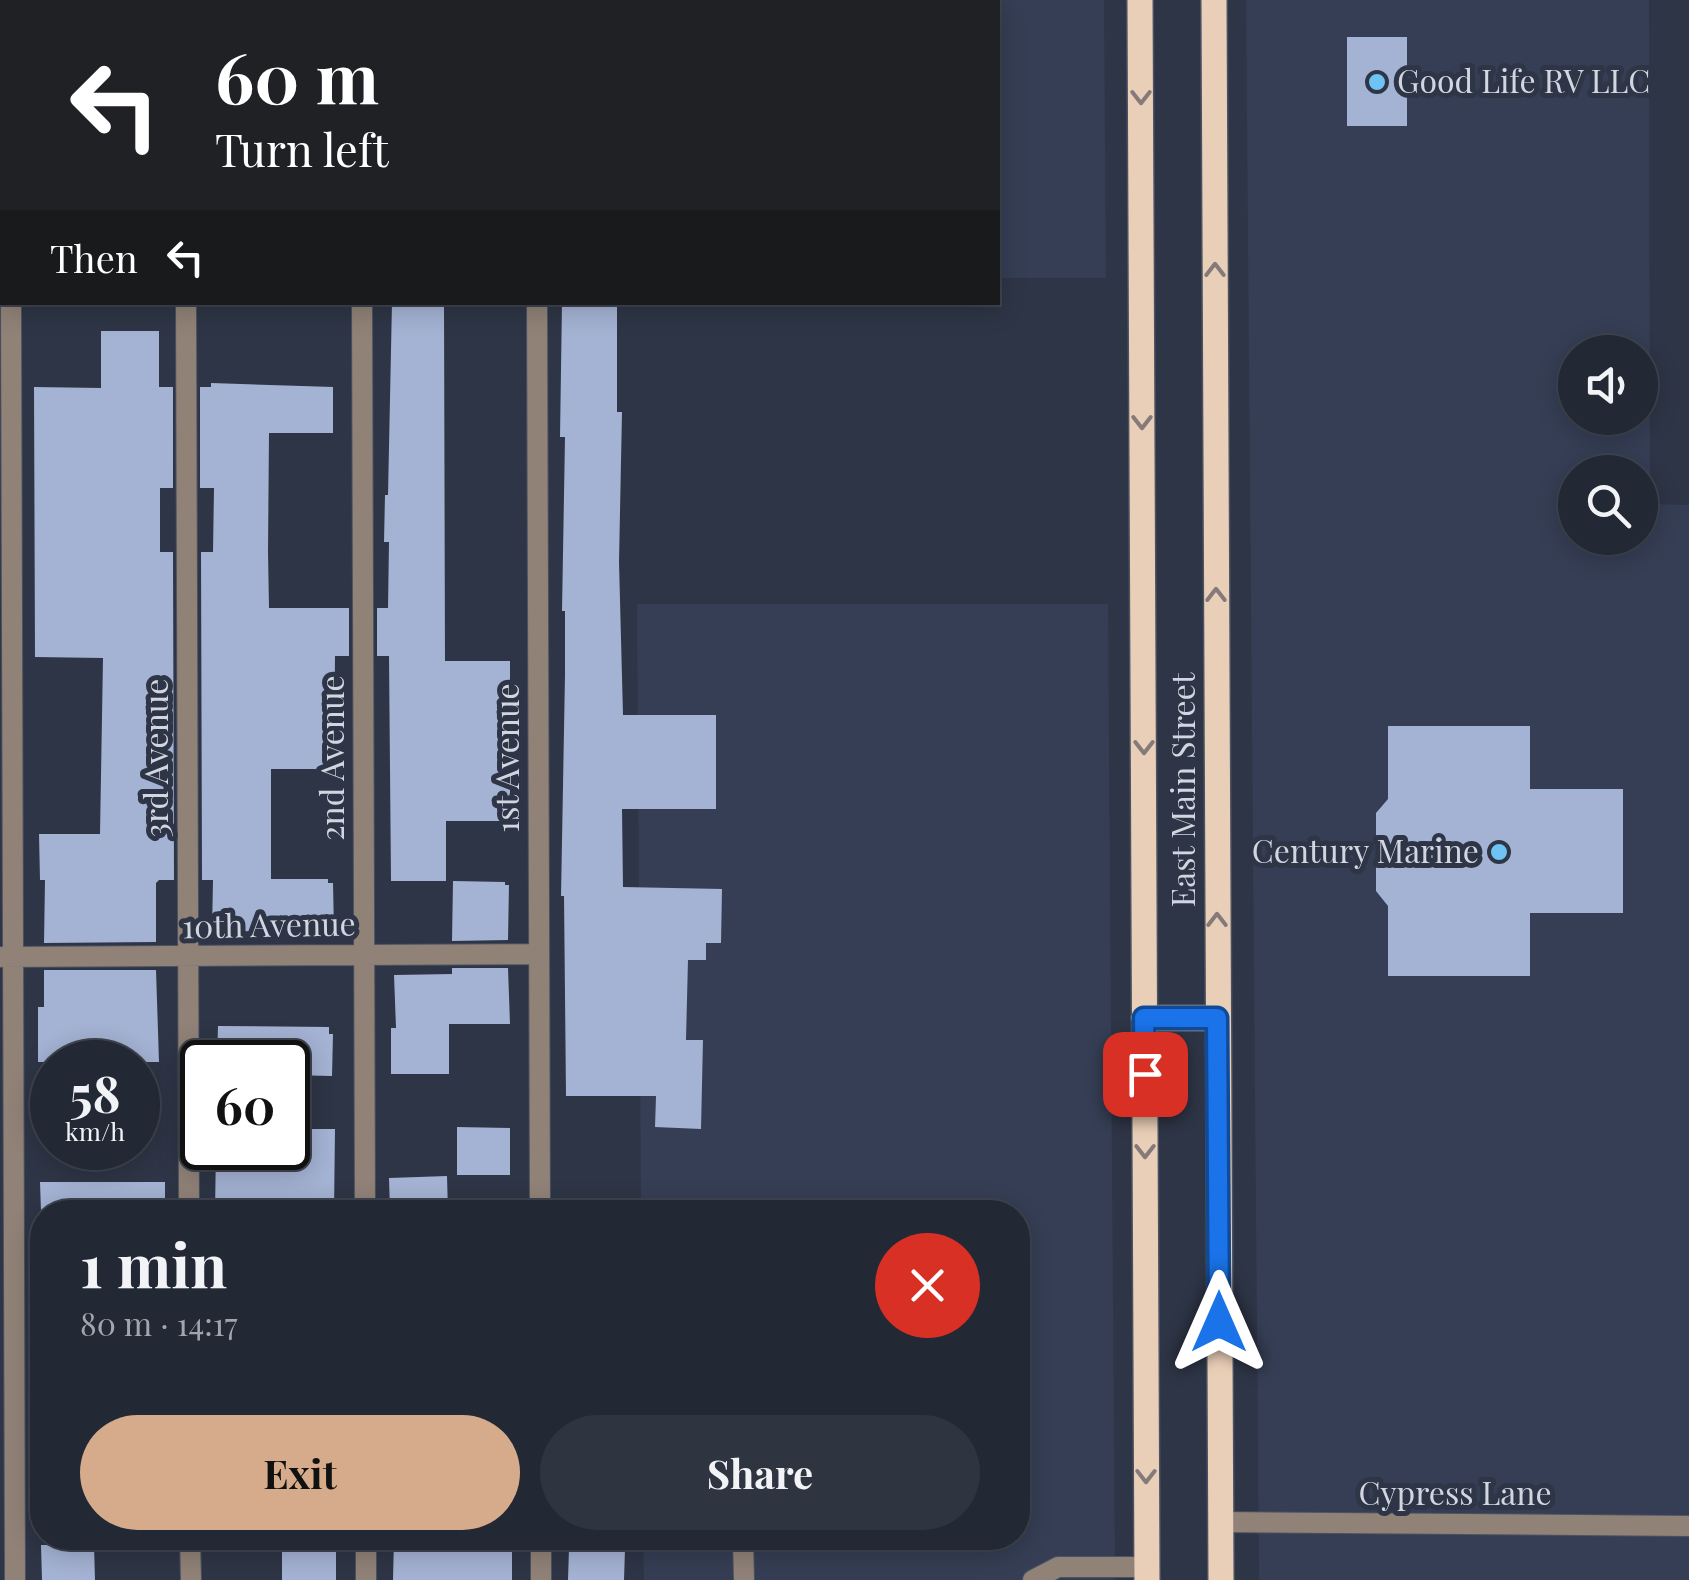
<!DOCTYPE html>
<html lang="en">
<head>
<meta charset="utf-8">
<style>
  body { margin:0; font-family:"Playfair Display",serif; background:#2e3440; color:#f1f3f6; height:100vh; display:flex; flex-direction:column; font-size:38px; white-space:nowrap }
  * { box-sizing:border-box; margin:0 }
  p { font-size:32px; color:#a2a6ac }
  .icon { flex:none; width:55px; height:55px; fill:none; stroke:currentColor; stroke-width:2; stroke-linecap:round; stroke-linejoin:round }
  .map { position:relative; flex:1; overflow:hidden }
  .details { position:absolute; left:30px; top:1200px; width:1000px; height:350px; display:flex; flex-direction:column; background:#222834; border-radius:40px; box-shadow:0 5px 25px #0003,0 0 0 2px #3f444f }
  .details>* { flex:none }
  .top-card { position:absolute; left:0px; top:0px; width:1000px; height:305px; box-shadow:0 5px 25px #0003,0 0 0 2px #3f444f; background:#202124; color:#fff; overflow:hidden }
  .tools { position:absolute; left:1558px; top:335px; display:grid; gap:20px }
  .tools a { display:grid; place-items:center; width:100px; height:100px; border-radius:50%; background:#222834; box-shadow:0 5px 25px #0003,0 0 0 2px #3f444f; font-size:50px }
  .speed { position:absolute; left:30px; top:1040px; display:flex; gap:20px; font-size:50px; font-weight:700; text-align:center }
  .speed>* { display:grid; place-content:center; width:130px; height:130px; border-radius:50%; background:#222834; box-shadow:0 5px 25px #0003,0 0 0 2px #3f444f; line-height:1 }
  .speed small { font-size:25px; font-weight:400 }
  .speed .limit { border:5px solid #111; border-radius:15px; background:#fff; color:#111 }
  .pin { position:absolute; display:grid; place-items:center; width:85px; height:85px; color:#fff; margin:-42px; border-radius:20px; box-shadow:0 5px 15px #0006 }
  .me { position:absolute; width:110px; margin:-55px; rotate:0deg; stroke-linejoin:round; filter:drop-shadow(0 0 8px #0008) }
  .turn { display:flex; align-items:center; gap:35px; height:210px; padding:0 50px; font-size:45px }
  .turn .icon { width:130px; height:130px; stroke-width:2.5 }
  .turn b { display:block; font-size:70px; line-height:85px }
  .then { display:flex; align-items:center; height:95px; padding:0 50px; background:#0003; gap:20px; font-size:38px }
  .round { display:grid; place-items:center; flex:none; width:105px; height:105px; border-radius:52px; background:#2e3440 }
  .summary { display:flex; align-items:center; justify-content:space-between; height:170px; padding:0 50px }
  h1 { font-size:60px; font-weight:700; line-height:75px }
  .primary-button { display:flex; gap:20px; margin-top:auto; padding:20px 50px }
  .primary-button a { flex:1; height:115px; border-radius:60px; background:#d6ab8b; color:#111; font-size:40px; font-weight:700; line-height:115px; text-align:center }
  .primary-button a+a { background:#2e3440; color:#f1f3f6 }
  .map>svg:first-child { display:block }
</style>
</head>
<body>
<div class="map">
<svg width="1689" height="1580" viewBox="0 0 1689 1580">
  <rect width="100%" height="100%" fill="#2e3546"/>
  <path fill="#353e54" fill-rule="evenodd" d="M634 0H1104L1106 278H998V2Z
    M1246 0H1649L1650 504 1689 505V1580H1259ZM1575 352H1640V418H1575ZM1575 472H1640V538H1575Z
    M637 604H1108L1115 1580H644L643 1538H1018V1212H641Z"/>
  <path fill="#a4b2d3" d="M1347 37H1407V126H1347Z
    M392 302H444L445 661H510V821H446V881H391L389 656H377V608H388L389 542H384L385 495H388Z
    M562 302H617V412H622L619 562 623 715H716V809H622L623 887 722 889 721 943H706V960H688L686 1040H703L701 1129 655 1127 656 1096H566L564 896H561L565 675V611H562L565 437H560Z
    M101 331H159V387H173V488H160V552H173L174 880H159L156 883V942L44 943 45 880H40L39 834H100L103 658 35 657 34 387 101 388Z
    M211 383 333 387V433H269L268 552 269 608H349V656H335L334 769H271V879H328V883H333L334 932 212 931 213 880H202L201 552H213L214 488H200V387H211Z
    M1388 726H1530V789H1623V913H1530V976H1388V906L1376 891V813L1388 799Z
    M453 881 505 882V885H509L508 940 452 941Z
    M452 968H508L510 1024H449V1074H391V1028H396L394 975 452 974Z
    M44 970H156L159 1062H38V1007H44Z
    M218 1026 329 1027V1034H333L332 1076 288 1075V1062H217Z
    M457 1127 510 1128V1175H457Z
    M288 1129H335L334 1212H215L216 1148H288Z
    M447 1176 448 1212H390L389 1178Z
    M40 1182H165V1209H160V1212H41Z
    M282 1538H336V1580H282Z
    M394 1538H512V1580H393Z
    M41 1545H94L95 1580H42Z
    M569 1548 625 1549 624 1580H568Z"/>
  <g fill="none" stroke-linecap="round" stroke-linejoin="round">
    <g stroke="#4c5262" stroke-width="22">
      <path id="service" d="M0 76H2
        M11 302 15 1580
        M186 302 189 1212
        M362 302 365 1212
        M537 302 540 1212
        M1 957 539 954
        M1221 1522 1689 1526
        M190 1538 191 1580
        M366 1538V1580
        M541 1538V1580
        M743 1538 744 1580
        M1033 1580 1058 1567H1147"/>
    </g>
    <g stroke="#4c5262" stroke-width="28">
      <path id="primary" d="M1140 0 1147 1580
        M1214 0 1221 1580
        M1144 1018H1217"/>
    </g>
    <use href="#service" stroke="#908277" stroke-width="20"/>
    <use href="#primary" stroke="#eacfb8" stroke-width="25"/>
  </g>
  <defs><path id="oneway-chevron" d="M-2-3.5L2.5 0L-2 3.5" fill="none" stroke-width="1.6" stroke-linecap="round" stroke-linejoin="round" transform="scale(2.5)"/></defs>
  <g stroke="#837a79">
    <use href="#oneway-chevron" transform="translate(1141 97) rotate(90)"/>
    <use href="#oneway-chevron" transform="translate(1215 270) rotate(-90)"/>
    <use href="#oneway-chevron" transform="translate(1142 422) rotate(90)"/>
    <use href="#oneway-chevron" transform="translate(1216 595) rotate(-90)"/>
    <use href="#oneway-chevron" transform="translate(1144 747) rotate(90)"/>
    <use href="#oneway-chevron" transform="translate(1217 920) rotate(-90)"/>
    <use href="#oneway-chevron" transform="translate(1145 1151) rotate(90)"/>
    <use href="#oneway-chevron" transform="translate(1146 1476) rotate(90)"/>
  </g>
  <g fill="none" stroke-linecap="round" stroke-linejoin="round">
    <g stroke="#114b97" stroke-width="25">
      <path id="route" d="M1145 1074 1144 1018H1217L1219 1322"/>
    </g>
    <use href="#route" stroke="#1a73e8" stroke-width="18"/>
  </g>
  <g fill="#6fc2f4" stroke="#2e3546" stroke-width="4">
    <circle cx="1377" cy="82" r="10"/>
    <circle cx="1499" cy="852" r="10"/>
  </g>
  <g text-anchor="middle" stroke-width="10" stroke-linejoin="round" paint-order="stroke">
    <g font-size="32" fill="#d2d6e1" stroke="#2e3546" text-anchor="start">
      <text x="1397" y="93">Good Life RV LLC</text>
      <text x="1479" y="863" text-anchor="end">Century Marine</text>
    </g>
    <g font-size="32" fill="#d2d6e1" stroke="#2e3546">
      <text transform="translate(157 758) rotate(-90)" y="11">3rd Avenue</text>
      <text transform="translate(333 758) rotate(-90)" y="11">2nd Avenue</text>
      <text transform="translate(508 758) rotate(-90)" y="11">1st Avenue</text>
      <text transform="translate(1184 790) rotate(-90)" y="11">East Main Street</text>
      <text transform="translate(269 926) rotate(-1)" y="11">10th Avenue</text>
      <text x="1455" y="1505">Cypress Lane</text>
    </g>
  </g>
</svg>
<div class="tools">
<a><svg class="icon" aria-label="sound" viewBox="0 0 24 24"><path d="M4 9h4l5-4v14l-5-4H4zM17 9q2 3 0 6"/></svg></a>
<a><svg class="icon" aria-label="search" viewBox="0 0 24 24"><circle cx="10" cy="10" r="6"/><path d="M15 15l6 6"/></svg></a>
</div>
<div class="speed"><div>58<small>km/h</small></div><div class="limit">60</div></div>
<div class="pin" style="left:1145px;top:1074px;background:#d93025"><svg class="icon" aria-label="arrive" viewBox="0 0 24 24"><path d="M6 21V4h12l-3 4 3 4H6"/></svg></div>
<svg class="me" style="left:1219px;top:1322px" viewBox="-20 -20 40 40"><path d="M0-17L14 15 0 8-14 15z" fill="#1a73e8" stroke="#fff" stroke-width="4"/></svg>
<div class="top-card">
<div class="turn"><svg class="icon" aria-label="left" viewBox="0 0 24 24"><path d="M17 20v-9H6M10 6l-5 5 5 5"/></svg><div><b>60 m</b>Turn left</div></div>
<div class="then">Then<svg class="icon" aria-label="left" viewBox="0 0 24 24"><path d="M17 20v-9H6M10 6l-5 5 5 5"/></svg></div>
</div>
<section class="details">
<div class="summary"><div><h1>1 min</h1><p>80 m · 14:17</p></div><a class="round" style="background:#d93025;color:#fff"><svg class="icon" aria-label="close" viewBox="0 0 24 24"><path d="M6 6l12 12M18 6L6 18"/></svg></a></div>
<div class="primary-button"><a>Exit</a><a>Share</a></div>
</section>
</div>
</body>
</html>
